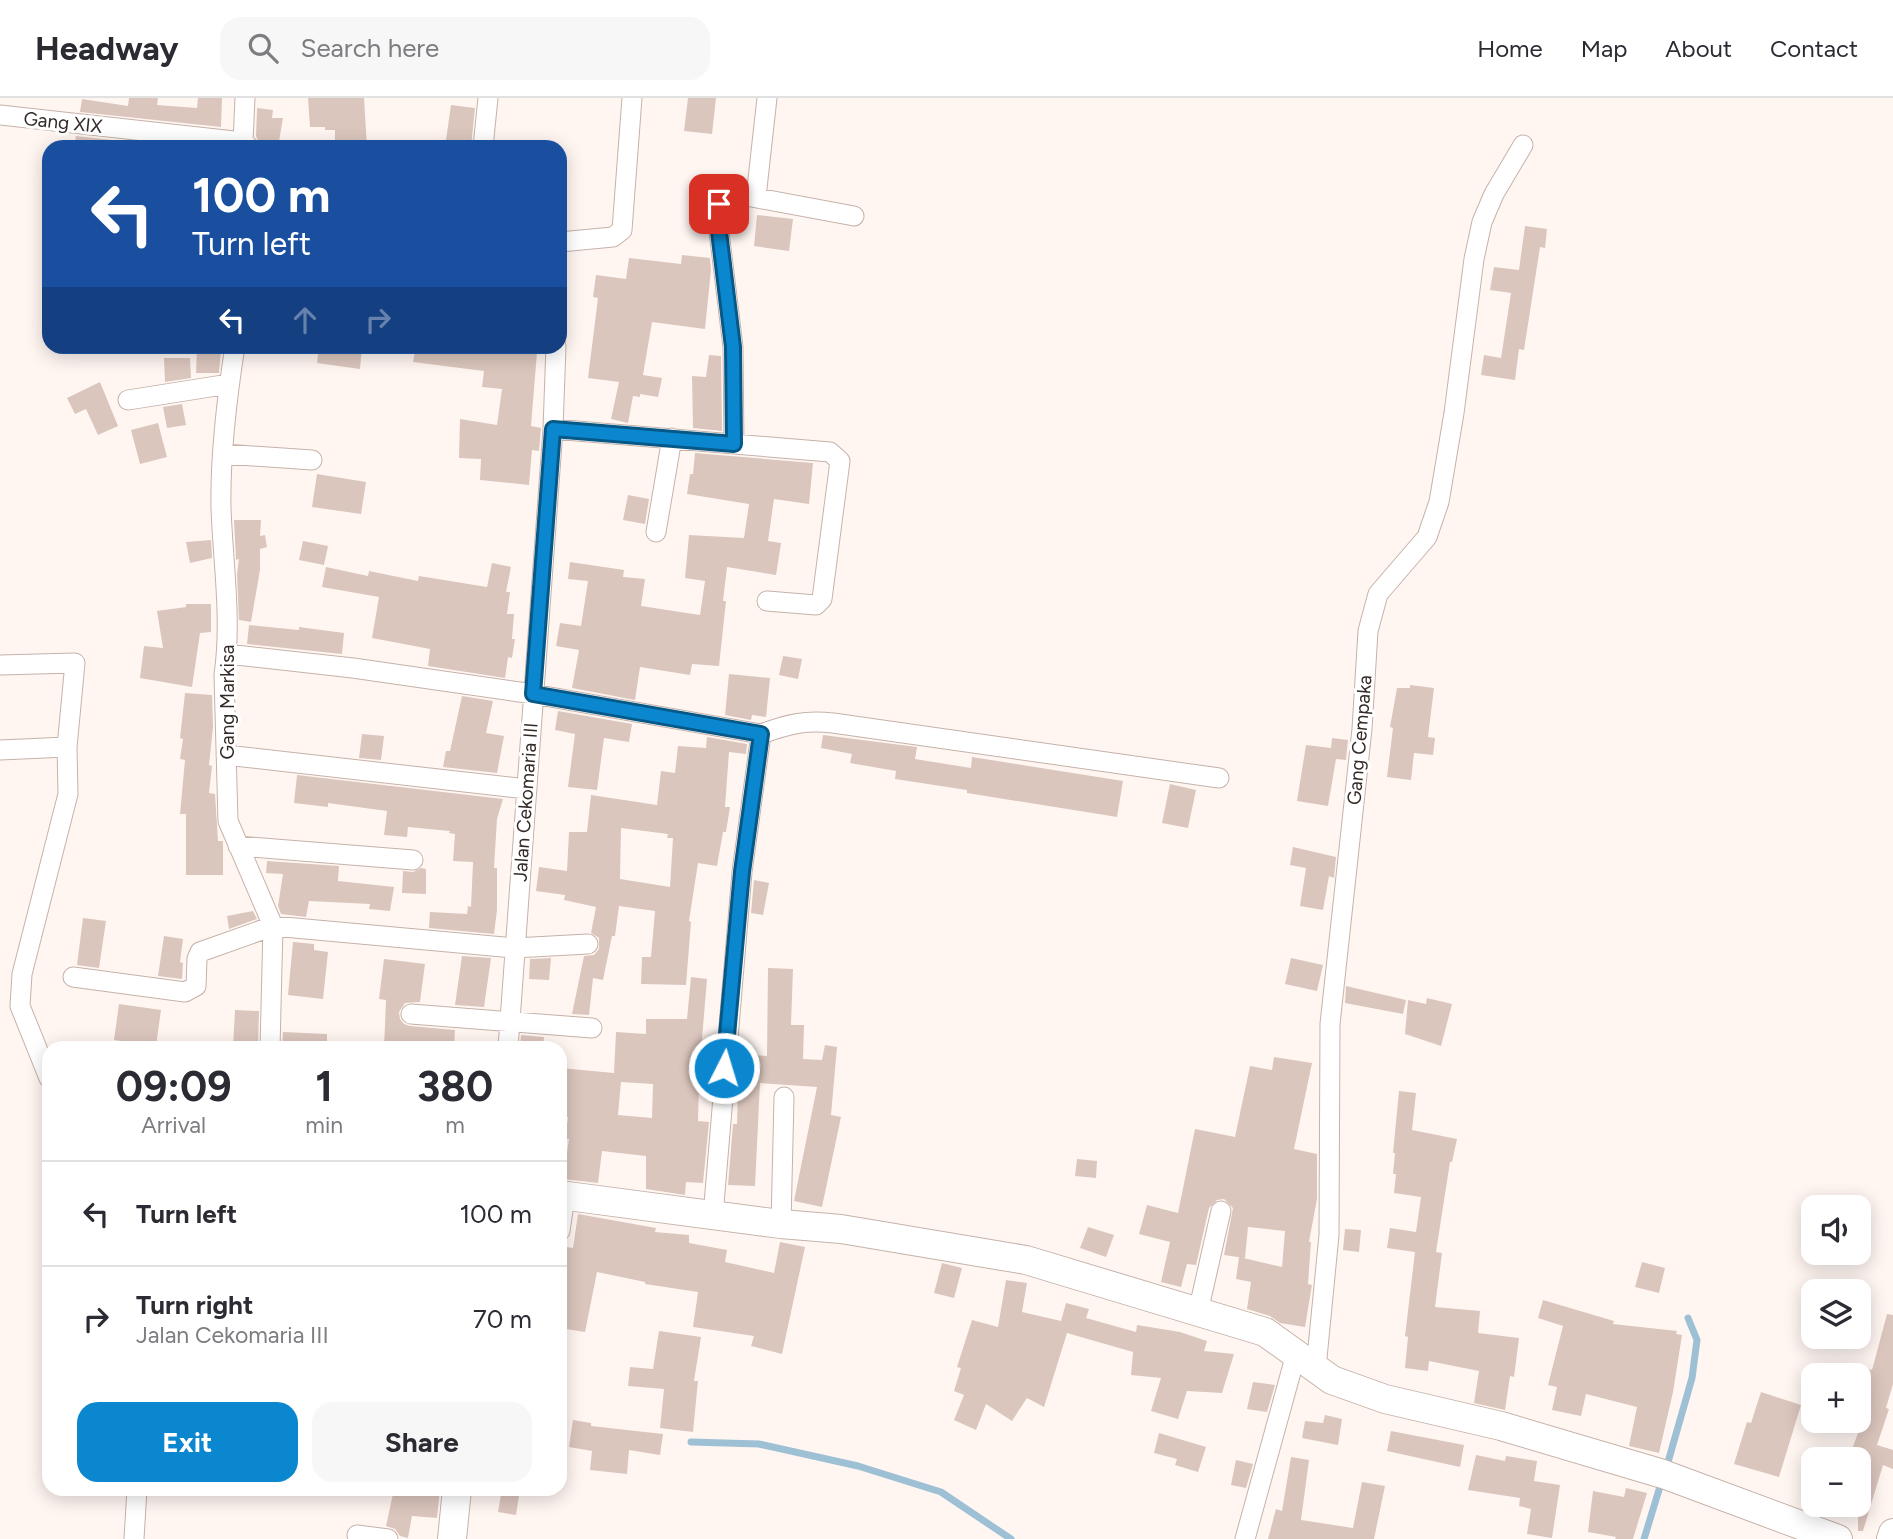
<!DOCTYPE html>
<html lang="en">
<head>
<meta charset="utf-8">
<style>
  body { margin:0; font-family:Figtree,sans-serif; background:#f7f7f7; color:#2b2b33; height:100vh; display:flex; flex-direction:column; font-size:26px; white-space:nowrap }
  * { box-sizing:border-box; margin:0 }
  p { font-size:23px; color:#7c7c81 }
  .icon { flex:none; width:38px; height:38px; fill:none; stroke:currentColor; stroke-width:2; stroke-linecap:round; stroke-linejoin:round }
  .map { position:relative; flex:1; overflow:hidden }
  .drawer { position:absolute; left:42px; top:943px; width:525px; height:455px; display:flex; flex-direction:column; background:#fff; border-radius:21px; box-shadow:0 4px 18px #0003 }
  .drawer>* { flex:none }
  .banner { position:absolute; left:42px; top:42px; width:525px; height:214px; border-radius:21px; box-shadow:0 4px 18px #0003; background:#1a4fa0; color:#fff; overflow:hidden }
  .fabs { position:absolute; left:1801px; top:1097px; display:grid; gap:14px }
  .fabs a { display:grid; place-items:center; width:70px; height:70px; border-radius:14px; background:#fff; box-shadow:0 4px 18px #0003; font-size:35px }
  .pin { position:absolute; display:grid; place-items:center; width:60px; height:60px; color:#fff; margin:-30px; border-radius:14px; box-shadow:0 4px 10px #0006 }
  .me { position:absolute; width:77px; margin:-38px; rotate:5deg; stroke-linejoin:round; filter:drop-shadow(0 0 5px #0008) }
  .turn { display:flex; align-items:center; gap:24px; height:147px; padding:0 35px; font-size:32px }
  .turn .icon { width:91px; height:91px; stroke-width:2.5 }
  .turn b { display:block; font-size:49px; line-height:60px }
  .lanes { display:flex; align-items:center; height:66px; padding:0 35px; background:#0003; justify-content:center; gap:35px; direction:ltr }
  .lanes .off { opacity:.35 }
  .eta { display:flex; justify-content:space-evenly; align-items:center; height:119px; text-align:center }
  .eta b { font-size:42px; font-weight:700; line-height:49px }
  .primary-button { display:flex; gap:14px; margin-top:auto; padding:14px 35px }
  .primary-button a { flex:1; height:80px; border-radius:21px; background:#0a87cf; color:#fff; font-size:28px; font-weight:700; line-height:80px; text-align:center }
  .primary-button a+a { background:#f7f7f7; color:#2b2b33 }
  ul { padding:0; list-style:none }
  li { display:flex; align-items:center; gap:21px; height:105px; padding:0 35px; border-top:2px solid #e1e1e2 }
  li div { flex:1 }
  li b { display:block; font-size:26px }
  li em { font-style:normal }
  header { display:flex; align-items:center; gap:42px; box-sizing:border-box; height:98px; padding:0 35px; background:#fff; border-bottom:2px solid #e1e1e2 }
  header strong { font-size:33px }
  nav { display:flex; gap:38px; margin-inline-start:auto; font-size:24px }
  .search { width:490px; height:63px; background:#f7f7f7; display:flex; align-items:center; gap:18px; box-sizing:border-box; padding:0 24px; border-radius:21px; color:#7c7c81; font-size:26px }
  .map>svg:first-child { display:block }
</style>
</head>
<body>
<header>
<strong>Headway</strong>
<div class="search"><svg class="icon" aria-label="search" viewBox="0 0 24 24"><circle cx="10" cy="10" r="6"/><path d="M15 15l6 6"/></svg>Search here</div>
<nav><a>Home</a><a>Map</a><a>About</a><a>Contact</a></nav>
</header>
<div class="map">
<svg width="1893" height="1441" viewBox="0 0 1893 1441">
  <rect width="100%" height="100%" fill="#fff6f2"/>
  <g fill="none" stroke-linecap="round" stroke-linejoin="round">
    <path stroke="#9ec0d5" stroke-width="7" d="M691 1344 759 1346 858 1368 941 1394 1011 1441
      M1666 1371 1692 1280 1697 1242 1688 1220
      M1644 1441 1662 1382"/>
  </g>
  <path fill="#dbc6bd" fill-rule="evenodd" d="M129 0H158L157 7 197 10 198 0H222L221 29 80 14 82 1 128 8Z
    M308 0H364L367 49H335V32H325V29H310Z
    M688 0H716L712 36 684 33Z
    M451 7 475 10 471 49H445Z
    M257 10 273 12 272 20H283L278 49H261L256 38Z
    M76 38 177 49H74Z
    M757 117 793 121 789 153 754 148Z
    M1525 128 1547 131 1545 150 1540 149 1524 252 1519 251 1515 282 1481 277 1484 257 1501 260 1511 195 1490 192 1494 169 1519 172Z
    M682 157 710 160 711 172 705 231 652 224 643 277 662 280 658 299 640 296V299L633 298 628 325 611 321 619 284 588 280 598 200 593 199 596 177 626 181 629 160 681 166Z
    M319 248H362L360 271 317 265Z
    M416 248H470L490 251 491 248H495L537 254 531 328 541 330 539 353 532 352 529 387 480 382 481 361 459 360 460 321 497 327 502 291 482 289 484 273 413 264Z
    M197 252H221L219 275H196Z
    M709 257 721 258 722 333 693 330 692 278 706 279Z
    M164 260H190L191 280 165 284Z
    M100 284 118 328 98 337 86 311 75 316 67 300Z
    M182 306 186 327 167 330 163 309Z
    M158 325 167 359 140 366 131 332Z
    M695 355 813 365 809 406 774 401 768 443 781 445 776 477 727 469 723 503H726L719 568 692 566 690 577 640 569 635 602 572 590 579 552 556 548 560 525 581 528 588 483 568 481 570 464 624 472 623 479 645 481 641 508 700 517 705 483 685 480 689 437 744 440 749 406 687 396 690 376H693Z
    M317 376 366 384 361 416 312 409Z
    M628 397 649 401 645 426 623 422Z
    M234 422H261L260 438 265 437 267 449 260 451V472L251 524 239 522 237 476 239 461 236 462Z
    M211 442 212 460 190 465 186 444Z
    M303 443 328 448 324 467 299 462Z
    M492 465 511 469 506 494H510L507 516H514L512 541H515L512 560 508 559 505 580 428 568 430 551 372 540 379 499 322 489 326 469 368 478 369 473 418 483 419 478 487 489Z
    M186 506H211V534L200 535 192 589 140 580 144 548 163 550 157 513 186 509Z
    M249 527 299 532V529L344 535 342 556 247 546Z
    M783 558 802 561 798 581 779 577Z
    M729 576 770 580 766 619 752 617 751 622 725 617Z
    M1410 587 1434 590 1428 639 1435 640 1433 657 1414 655 1411 682 1387 679 1393 630 1390 629 1397 590H1410Z
    M185 595 212 597 213 629 209 667 212 668 209 695 215 696 218 743H223V777H186V716H180L185 662 180 661 183 641 180 640Z
    M462 598 493 603 486 635 504 638 497 675 443 669 446 653H450Z
    M558 613 632 626 629 644 604 640 597 692 568 689 575 636 555 632Z
    M362 636 384 638 381 662 359 660Z
    M823 637 917 649 915 661 971 670 972 659 1123 683 1117 719 967 695V692L895 681 896 673 850 665 852 656 821 650Z
    M707 639 747 646 746 656 729 654 725 709H730L726 734H723L717 768 698 765 689 823 691 824 686 887 641 886 642 859H651L655 813 619 808 615 838H612L603 882 593 880 589 917 572 916 584 858 594 857 599 851V840L591 835 596 809 564 802 565 797 536 793 539 769 567 773 569 734H587L591 697 657 707 661 673 675 675 678 648 706 650ZM621 730 668 736 667 740H673L670 789 620 781Z
    M1332 640 1348 642 1346 662 1336 661 1328 708 1297 703 1306 647 1331 650Z
    M297 677 503 701 497 721 494 770H497V812L494 836 429 830 430 814 467 816 468 808 471 809 473 764 453 763 455 736 449 735 450 733 408 729 407 739 384 737 387 713 328 705V709L294 705Z
    M1170 686 1196 692 1188 730 1162 725Z
    M1293 749 1336 759 1334 780 1329 778 1323 812 1300 808 1306 770 1290 767Z
    M267 763 339 768 338 783 394 789 390 813 369 811 370 806 309 803 306 819 281 816 278 808 283 776 266 775Z
    M421 770 426 771V796L402 795 403 773 413 774Z
    M754 782 769 785 763 817 751 815Z
    M253 813 257 821 229 831 227 818Z
    M83 820 106 823 99 870 77 867Z
    M164 838 183 841 180 864 183 865 182 881 158 878Z
    M293 844 314 846V852L328 854 323 901 288 897Z
    M462 858 491 860 484 909 455 907Z
    M551 860 549 882 529 881 530 861Z
    M1291 860 1323 867 1317 893 1285 886Z
    M384 861 425 866 420 904 405 905 399 914 400 921 404 926 410 928 455 932 454 950H384L386 902 379 901Z
    M768 870 793 871 791 927H804L803 961 822 962 825 947 837 949 831 1017 841 1019 822 1109 794 1103 817 989 760 985 755 1088 728 1087 733 1026H737L738 990H736L739 956 767 958Z
    M691 879 707 881 701 953 715 954 712 988 699 987 698 1023 709 1024 703 1085 686 1084 685 1097 646 1091V1058L602 1053 598 1085 563 1081 569 1041H565L568 1019H565L567 996 560 995V970L614 975 616 934 646 936V921H687ZM621 984 653 986 652 1020 618 1017Z
    M1346 888 1406 902 1403 916 1345 905Z
    M1427 900 1452 906 1441 948 1405 936 1408 902 1426 906Z
    M119 906 161 912 156 948 114 942Z
    M235 912 259 913 258 950H233Z
    M283 934 327 936V950H282Z
    M521 937 544 939 543 950H520Z
    M1274 959 1312 965 1294 1051 1317 1056V1101L1309 1144H1311L1308 1186 1312 1187 1305 1229 1280 1225 1270 1218 1247 1211 1251 1184 1236 1181 1239 1159 1282 1169 1285 1133 1248 1129 1245 1160 1224 1157 1233 1110 1224 1101 1217 1102 1209 1110 1196 1167 1187 1166 1181 1189 1161 1184 1170 1144 1139 1136 1147 1107 1178 1115 1195 1031 1235 1039 1250 968 1272 972Z
    M1399 993 1416 995 1412 1032 1457 1041 1452 1064H1450L1436 1154 1442 1155 1435 1209 1480 1213 1478 1235 1519 1240 1514 1279 1510 1278 1505 1312 1474 1305 1479 1273 1429 1263 1428 1273 1405 1270 1408 1239 1405 1238 1415 1154 1387 1150 1390 1130 1416 1134 1421 1099 1394 1095 1396 1076H1393L1395 1055H1393Z
    M1077 1061 1097 1063 1096 1080 1075 1078Z
    M578 1116 656 1130 655 1134 689 1137V1145L727 1152 725 1164 774 1175 780 1144 805 1149 782 1256 751 1248 754 1238 693 1229 698 1194 645 1186V1184L597 1174 585 1234 560 1230V1180L566 1149 573 1150Z
    M1088 1129 1114 1137 1106 1159 1080 1150Z
    M1345 1131 1361 1132 1359 1154 1343 1152Z
    M1642 1164 1665 1170 1659 1195 1635 1189Z
    M942 1165 962 1170 954 1200 934 1195Z
    M1006 1182 1027 1185 1022 1214 1061 1223 1066 1205 1089 1211 1086 1220 1136 1234 1137 1227 1180 1234 1207 1243 1204 1253 1234 1256 1222 1295 1187 1293 1178 1321 1151 1313 1161 1280 1131 1277 1133 1254 1067 1235 1044 1309 1027 1300 1012 1323 986 1306 976 1332 954 1322 964 1297 954 1293 961 1270 957 1269 972 1222 998 1229Z
    M1543 1202 1614 1223 1613 1226 1677 1233 1676 1236 1682 1237 1673 1294 1659 1355 1629 1348 1637 1309 1586 1296 1581 1318 1552 1312 1557 1289 1548 1287 1563 1228 1538 1220Z
    M1887 1216 1893 1217V1286L1886 1310 1889 1311 1877 1347 1893 1352V1371L1883 1367 1863 1433H1858V1362H1848L1861 1327 1858 1326V1268L1872 1272Z
    M659 1233 701 1239 694 1283H698L693 1334 660 1330 664 1291 628 1288 630 1269 653 1271Z
    M1253 1284 1275 1287 1267 1314 1247 1311Z
    M1761 1294 1801 1307 1779 1379 1734 1366 1747 1324 1751 1325Z
    M1325 1317 1342 1321 1338 1347 1302 1340 1305 1323 1323 1325Z
    M573 1322 591 1325V1328L663 1336 660 1357 629 1352 627 1376 590 1372 592 1353 569 1349Z
    M1391 1333 1464 1347 1460 1369 1387 1353Z
    M1159 1335 1206 1349 1198 1374 1175 1367 1177 1361 1154 1355Z
    M1476 1357 1505 1363 1506 1358 1537 1363 1534 1383 1560 1387 1552 1440 1527 1436 1531 1411 1519 1408 1520 1400 1468 1392Z
    M1291 1359 1309 1362 1301 1422 1353 1430 1362 1384 1385 1388 1374 1441H1268L1276 1411 1282 1413Z
    M1236 1362 1253 1366 1246 1390 1231 1387Z
    M1626 1390 1647 1395 1633 1441H1615L1616 1439 1588 1434 1593 1393 1624 1399Z
    M394 1391H440L437 1420 412 1418 408 1440 400 1438 395 1431 386 1428Z
    M502 1391H520L516 1417 498 1414Z"/>
  <g fill="none" stroke-linecap="round" stroke-linejoin="round">
    <g stroke="#c6b2a9" stroke-width="21">
      <path id="street" d="M0 17 243 44 249 49
        M243 44 245 0
        M483 49 488 0
        M756 99 767 0
        M560 144 613 139 622 132 632 0
        M235 248C227 299 220 359 221 410 223 466 232 521 224 577L228 723 273 828 270 950
        M128 302 229 286
        M553 331 830 354 840 363 822 501 816 507 767 503
        M734 346 733 249 717 117 719 106 725 98 736 96 854 118
        M224 356 312 362
        M656 434 672 340
        M227 556 353 570 533 596 761 636C789 626 804 622 833 625L1219 680
        M0 567 75 565 67 649 68 696 22 876 20 908 49 980
        M0 652 67 649
        M226 657 527 691
        M238 748 413 762
        M73 879 185 894 196 888 197 861 200 854 273 828 514 850 588 846
        M411 916 592 930
        M508 950 553 331 556 248
        M713 1118 742 774 761 636
        M781 1126 784 999
        M560 1133 565 1098
        M1198 1214 1221 1113
        M1316 1270 1329 1137 1330 926 1362 631 1368 533 1378 496 1427 439 1439 404 1454 315 1474 161 1482 124 1494 96 1523 47
        M357 1437 388 1441
        M134 1441 137 1391
        M1245 1441 1296 1256"/>
    </g>
    <g stroke="#c6b2a9" stroke-width="30">
      <path id="secondary" d="M560 1097 781 1126 841 1131 1026 1162 1265 1234 1332 1282 1385 1301 1501 1328 1663 1376 1838 1441
        M452 1441 457 1391
        M1891 1441 1893 1435"/>
    </g>
    <use href="#street" stroke="#fff" stroke-width="19"/>
    <use href="#secondary" stroke="#fff" stroke-width="28"/>
  </g>
  <g fill="none" stroke-linecap="round" stroke-linejoin="round">
    <g stroke="#065887" stroke-width="18">
      <path id="route" d="M719 106 717 117 733 249 734 346 553 331 533 596 761 636 742 774 724 970"/>
    </g>
    <use href="#route" stroke="#0a87cf" stroke-width="12"/>
  </g>
  <g text-anchor="middle" stroke-width="6" stroke-linejoin="round" paint-order="stroke">
    <g font-size="19" fill="#332a27" stroke="#fff">
      <text transform="translate(63 24) rotate(6)" y="7">Gang XIX</text>
      <text transform="translate(227 604) rotate(-90)" y="7">Gang Markisa</text>
      <text transform="translate(1359 642) rotate(-85)" y="7">Gang Cempaka</text>
      <text transform="translate(525 704) rotate(-86)" y="7">Jalan Cekomaria III</text>
    </g>
  </g>
</svg>
<div class="fabs">
<a><svg class="icon" aria-label="sound" viewBox="0 0 24 24"><path d="M4 9h4l5-4v14l-5-4H4zM17 9q2 3 0 6"/></svg></a>
<a><svg class="icon" aria-label="layers" viewBox="0 0 24 24"><path d="M12 4l9 5-9 5-9-5zM3 14l9 5 9-5"/></svg></a>
<a>+</a>
<a>−</a>
</div>
<div class="pin" style="left:719px;top:106px;background:#d93025"><svg class="icon" aria-label="arrive" viewBox="0 0 24 24"><path d="M6 21V4h12l-3 4 3 4H6"/></svg></div>
<svg class="me" style="left:724px;top:970px" viewBox="-20 -20 40 40"><circle r="17" fill="#0a87cf" stroke="#fff" stroke-width="3"/><path d="M0-11L8 9 0 5-8 9z" fill="#fff"/></svg>
<div class="banner">
<div class="turn"><svg class="icon" aria-label="left" viewBox="0 0 24 24"><path d="M17 20v-9H6M10 6l-5 5 5 5"/></svg><div><b>100 m</b>Turn left</div></div>
<div class="lanes"><svg class="icon" aria-label="left" viewBox="0 0 24 24"><path d="M17 20v-9H6M10 6l-5 5 5 5"/></svg><svg class="icon off" aria-label="ahead" viewBox="0 0 24 24"><path d="M12 20V5M6 11l6-6 6 6"/></svg><svg class="icon off" aria-label="right" viewBox="0 0 24 24"><path d="M7 20v-9h11M14 6l5 5-5 5"/></svg></div>
</div>
<section class="drawer">
<div class="eta">
<div><b>09:09</b><p>Arrival</p></div>
<div><b>1</b><p>min</p></div>
<div><b>380</b><p>m</p></div>
</div>
<ul>
<li><svg class="icon" aria-label="left" viewBox="0 0 24 24"><path d="M17 20v-9H6M10 6l-5 5 5 5"/></svg><div><b>Turn left</b></div><em>100 m</em></li>
<li><svg class="icon" aria-label="right" viewBox="0 0 24 24"><path d="M7 20v-9h11M14 6l5 5-5 5"/></svg><div><b>Turn right</b><p>Jalan Cekomaria III</p></div><em>70 m</em></li>
</ul>
<div class="primary-button"><a>Exit</a><a>Share</a></div>
</section>
</div>
</body>
</html>
